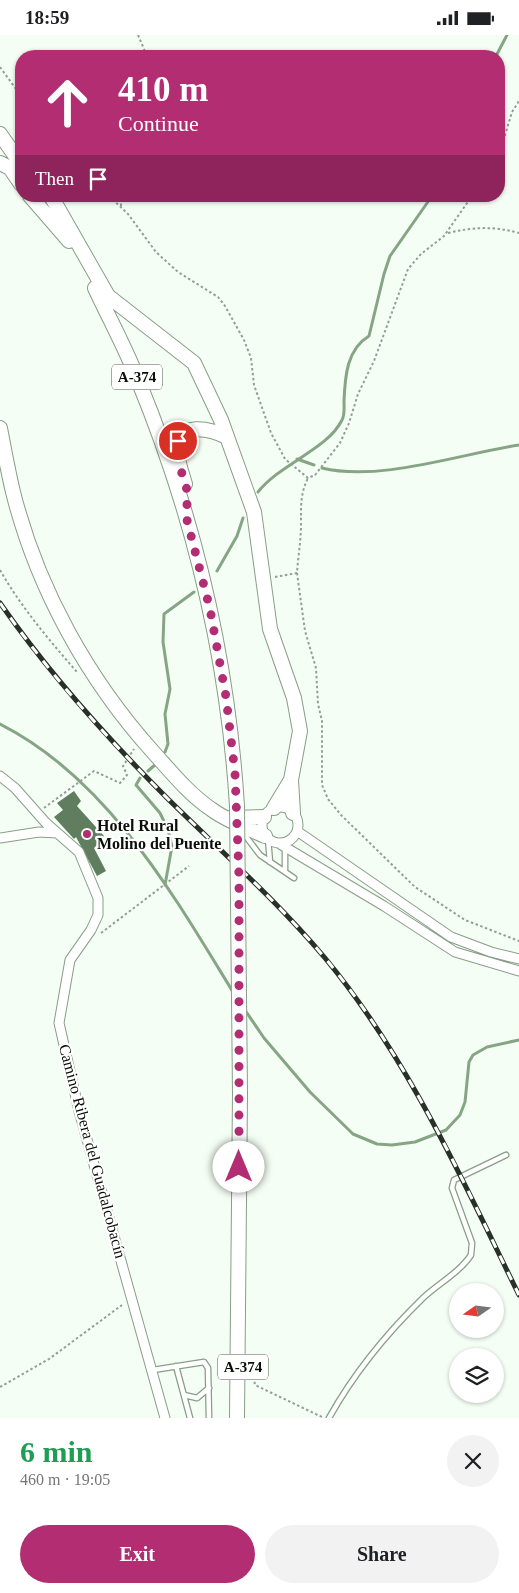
<!DOCTYPE html>
<html lang="en">
<head>
<meta charset="utf-8">
<style>
  body { margin:0; font-family:"Times New Roman",serif; background:#f2f2f2; color:#202124; height:100vh; display:flex; flex-direction:column; font-size:19px; white-space:nowrap }
  * { box-sizing:border-box; margin:0 }
  p { font-size:16px; color:#757577 }
  .icon { flex:none; width:28px; height:28px; fill:none; stroke:currentColor; stroke-width:2; stroke-linecap:round; stroke-linejoin:round }
  .map { position:relative; height:1383px; overflow:hidden }
  .details { display:flex; flex-direction:column; background:#fff; flex:1 }
  .details>* { flex:none }
  .hud { position:absolute; left:15px; top:15px; width:490px; height:152px; border-radius:20px; box-shadow:0 1px 4px #0004; background:#b22d72; color:#fff; overflow:hidden }
  .needle { width:32px; rotate:256deg }
  .controls { position:absolute; left:449px; top:1248px; display:grid; gap:10px }
  .controls a { display:grid; place-items:center; width:55px; height:55px; border-radius:50%; background:#fff; box-shadow:0 1px 4px #0004; font-size:25px }
  .pin { position:absolute; display:grid; place-items:center; width:42px; height:42px; color:#fff; margin:-21px; border:2px solid #fff; border-radius:50%; box-shadow:0 1px 5px #0007 }
  .me { position:absolute; width:55px; margin:-28px; rotate:0deg; stroke-linejoin:round; filter:drop-shadow(0 0 4px #0008) }
  .turn { display:flex; align-items:center; gap:18px; height:105px; padding:0 20px; font-size:22px }
  .turn .icon { width:65px; height:65px; stroke-width:2.5 }
  .turn b { display:block; font-size:35px; line-height:42px }
  .then { display:flex; align-items:center; height:48px; padding:0 20px; background:#0003; gap:10px; font-size:19px }
  .round { display:grid; place-items:center; flex:none; width:52px; height:52px; border-radius:26px; background:#f2f2f2 }
  .overview { display:flex; align-items:center; justify-content:space-between; height:85px; padding:0 20px }
  h1 { font-size:30px; font-weight:700; line-height:38px; color:#1e9e55 }
  .primary-button { display:flex; gap:10px; margin-top:auto; padding:10px 20px }
  .primary-button a { flex:1; height:58px; border-radius:30px; background:#b22d72; color:#fff; font-size:20px; font-weight:700; line-height:58px; text-align:center }
  .primary-button a+a { background:#f2f2f2; color:#202124 }
  .status { display:flex; justify-content:space-between; align-items:center; height:35px; padding:0 25px; background:#fff; direction:ltr }
  .status svg { height:14px; fill:currentColor }
  .map>svg:first-child { display:block }
</style>
</head>
<body>
<div class="status"><b>18:59</b><svg viewBox="0 0 49 12"><path d="M0 12V9h3v3zM5 12V6h3v6zM10 12V3h3v9zM15 12V0h3v12zM26 1h20v11H26zM47 4h2v5h-2z"/></svg></div>
<div class="map">
<svg width="519" height="1383" viewBox="0 0 519 1383">
  <rect width="100%" height="100%" fill="#f5fef4"/>
  <g fill="none" stroke-linecap="round" stroke-linejoin="round">
    <path stroke="#86a585" stroke-width="3" d="M496 21 507 0
      M297 424 314 430
      M322 433C380 447 460 419 519 410
      M258 457C280 429 328 414 342 385 345 380 344 372 344 366 345 341 347 314 369 301L384 239 390 221 432 161
      M217 536 237 501 243 483
      M0 689C107 743 173 859 233 957
      M165 717 168 709 165 679 170 654 163 607 164 579 194 557
      M148 736 156 729
      M140 743 136 750 160 778 168 795 172 811 165 850
      M245 975 264 1003 310 1057 353 1099 377 1109 392 1110 415 1107 446 1095 460 1080 465 1067 469 1027 473 1020 487 1012 519 1005"/>
  </g>
  <path fill="#607e5f" d="M74 756 81 766 77 771 104 801 97 805 99 808 94 813 106 836 97 841 76 802 74 804 54 782 63 775 57 768Z"/>
  <g fill="none" stroke-linecap="round" stroke-linejoin="round">
    <g stroke="#889e87" stroke-width="7">
      <path id="lane" d="M241 795 260 820 294 843
        M268 804 270 827
        M285 835V813
        M176 1331 190 1383
        M153 1335 204 1327 208 1333 209 1383
        M184 1360 197 1363 209 1353
        M329 1383C354 1338 386 1299 423 1263 438 1249 460 1237 471 1220L472 1208 452 1153 454 1145 506 1120"/>
    </g>
    <g stroke="#889e87" stroke-width="11">
      <path id="street" d="M0 741 15 753 46 788 79 817 98 863V880L91 895 70 925 59 988 79 1076 165 1383
        M262 790a18 18 0 1 1 36 0a18 18 0 1 1-36 0Z
        M297 796 451 902 491 917 519 924
        M0 803 39 797 57 798
        M280 809 384 871 455 917 519 936"/>
    </g>
    <g stroke="#889e87" stroke-width="16">
      <path id="primary" d="M0 99 21 129
        M0 128 10 133 21 149
        M30 161 69 206
        M51 161 108 261 194 328 221 385 254 477 270 594 294 663 300 696 291 745 293 778
        M95 253C109 283 126 314 138 345 194 481 228 625 237 771
        M0 393C4 414 8 436 13 457 37 553 88 645 154 718 172 738 189 759 211 774 227 786 247 793 265 801
        M185 449C182 438 177 426 177 415 177 385 211 394 227 402
        M274 773 291 745
        M231 783 264 782
        M237 1383 240 1058"/>
    </g>
    <path stroke="#959d94" stroke-width="2" stroke-dasharray="2.5 2.5" stroke-linecap="butt" d="M138 0 147 21
      M0 32 21 61
      M499 120 512 77 519 66
      M109 161 128 179 156 217 178 237 218 262 225 271 244 305 251 323 254 350 271 398 285 424 308 443 315 440 340 408 349 388 358 359 374 326 408 234 421 219 444 201 472 161
      M121 171V161
      M448 198C473 192 494 191 519 198
      M0 535C21 572 49 605 77 637
      M297 538 305 596 316 633 318 669 322 686V750L328 764 341 780 415 852 465 885 519 906
      M275 542 297 538C298 522 301 506 301 490 301 472 300 459 308 443
      M44 773 94 736 120 748 127 740 123 731 134 714
      M101 898 189 831
      M251 1327 255 1350 322 1382
      M0 1352 49 1324 122 1270"/>
    <use href="#lane" stroke="#fff" stroke-width="4.5"/>
    <use href="#street" stroke="#fff" stroke-width="9"/>
    <use href="#primary" stroke="#fff" stroke-width="14"/>
    <g stroke="#293028" stroke-width="5">
      <path id="rail" d="M0 568C50 640 106 702 168 764 221 816 277 866 325 923 408 1023 462 1144 519 1260"/>
    </g>
    <use href="#rail" stroke="#fff" stroke-width="3" stroke-dasharray="9" stroke-linecap="butt"/>
    <g stroke="#889e87" stroke-width="16" stroke-linecap="butt">
      <path id="primary-bridge" d="M237 771 240 1058"/>
    </g>
    <use href="#primary-bridge" stroke="#fff" stroke-width="14"/>
  </g>
  <g fill="none" stroke-linecap="round" stroke-linejoin="round">
    <path stroke="#b22d72" stroke-width="9" stroke-dasharray="0 16.2" d="M178 406 177 414 180 432 187 455V485L210 574 226 662 235 738 239 842V1132"/>
  </g>
  <circle fill="#b22d72" stroke="#fff" stroke-width="2" cx="87" cy="799" r="5"/>
  <g text-anchor="middle" stroke-width="4.5" stroke-linejoin="round" paint-order="stroke">
    <g fill="#fff" stroke="#525751" stroke-width="1">
      <rect x="112" y="329.5" width="50" height="25" rx="4"/>
      <rect x="218" y="1319.5" width="50" height="25" rx="4"/>
    </g>
    <g font-size="15" font-weight="bold" fill="#080f07">
      <text x="137" y="347">A-374</text>
      <text x="243" y="1337">A-374</text>
    </g>
    <g font-size="16" font-weight="bold" fill="#080f07" stroke="#fff" text-anchor="start">
      <text x="97" y="796">Hotel Rural<tspan x="97" dy="18">Molino del Puente</tspan></text>
    </g>
    <g font-size="16" fill="#080f07" stroke="#fff">
      <text transform="translate(93 1116) rotate(75)" y="6">Camino Ribera del Guadalcobacín</text>
    </g>
  </g>
</svg>
<div class="controls">
<a><svg class="needle" viewBox="-14 -14 28 28"><path d="M0-13l5 13h-10z" fill="#e53935"/><path d="M0 13l5-13h-10z" fill="#757577"/></svg></a>
<a><svg class="icon" aria-label="layers" viewBox="0 0 24 24"><path d="M12 4l9 5-9 5-9-5zM3 14l9 5 9-5"/></svg></a>
</div>
<div class="pin" style="left:178px;top:406px;background:#d93025"><svg class="icon" aria-label="arrive" viewBox="0 0 24 24"><path d="M6 21V4h12l-3 4 3 4H6"/></svg></div>
<svg class="me" style="left:239px;top:1132px" viewBox="-20 -20 40 40"><circle r="19" fill="#fff"/><path d="M0-13L10 11 0 6-10 11z" fill="#b22d72"/></svg>
<div class="hud">
<div class="turn"><svg class="icon" aria-label="ahead" viewBox="0 0 24 24"><path d="M12 20V5M6 11l6-6 6 6"/></svg><div><b>410 m</b>Continue</div></div>
<div class="then">Then<svg class="icon" aria-label="arrive" viewBox="0 0 24 24"><path d="M6 21V4h12l-3 4 3 4H6"/></svg></div>
</div>
</div>
<section class="details">
<div class="overview"><div><h1>6 min</h1><p>460 m · 19:05</p></div><a class="round"><svg class="icon" aria-label="close" viewBox="0 0 24 24"><path d="M6 6l12 12M18 6L6 18"/></svg></a></div>
<div class="primary-button"><a>Exit</a><a>Share</a></div>
</section>
</body>
</html>
